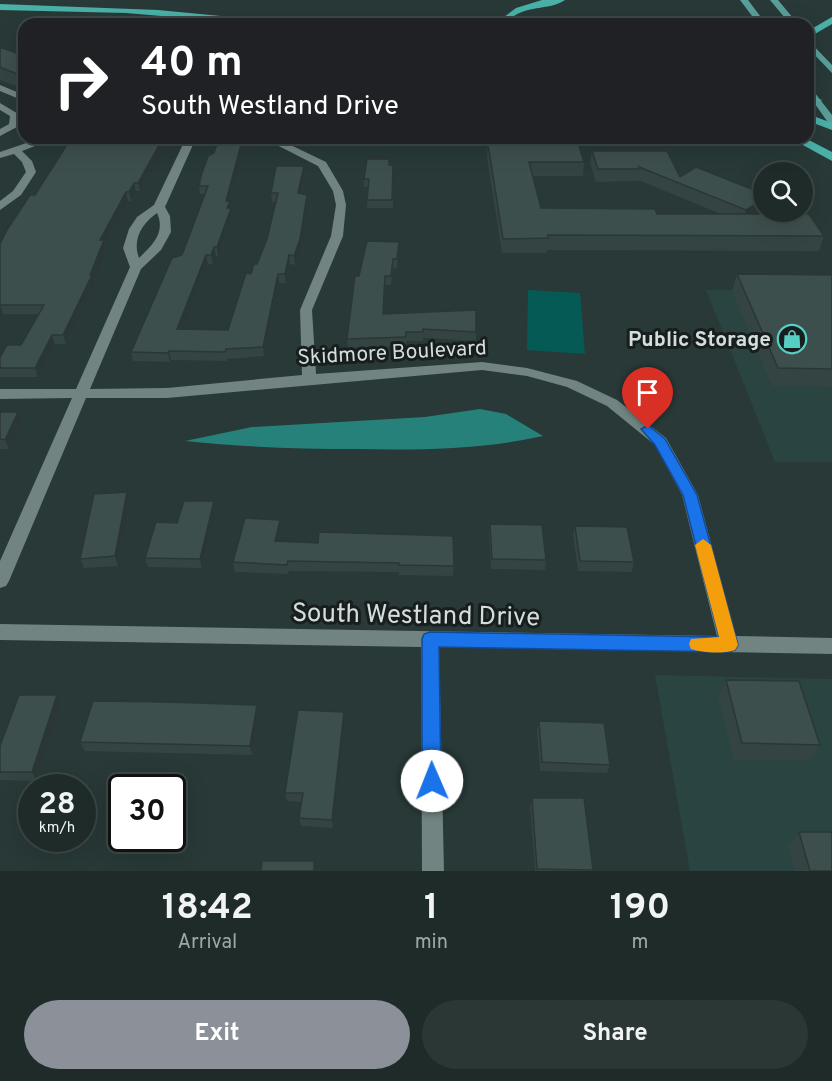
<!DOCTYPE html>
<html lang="en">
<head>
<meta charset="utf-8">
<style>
  body { margin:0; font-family:Overpass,sans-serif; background:#2b3735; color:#f1f3f6; height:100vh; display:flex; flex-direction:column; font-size:22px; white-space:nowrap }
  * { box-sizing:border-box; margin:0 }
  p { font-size:20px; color:#a1a7a8 }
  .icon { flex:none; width:33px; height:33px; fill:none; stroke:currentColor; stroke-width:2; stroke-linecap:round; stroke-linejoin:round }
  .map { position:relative; height:871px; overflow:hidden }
  .panel { display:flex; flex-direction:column; background:#1e2b29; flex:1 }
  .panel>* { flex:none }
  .banner { position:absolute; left:18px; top:18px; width:796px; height:126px; border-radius:18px; box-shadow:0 6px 24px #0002,0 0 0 2px #3c4746; background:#202124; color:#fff; overflow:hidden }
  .controls { position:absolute; left:753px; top:162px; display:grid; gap:12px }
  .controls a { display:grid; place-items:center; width:60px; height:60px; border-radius:50%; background:#1e2b29; box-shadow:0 6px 24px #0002,0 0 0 2px #3c4746; font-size:30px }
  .speed { position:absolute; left:18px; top:774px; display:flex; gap:12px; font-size:30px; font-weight:700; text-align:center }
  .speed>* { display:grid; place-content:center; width:78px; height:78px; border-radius:50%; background:#1e2b29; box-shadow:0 6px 24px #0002,0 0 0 2px #3c4746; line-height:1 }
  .speed small { font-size:15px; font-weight:400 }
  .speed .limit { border:3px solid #111; border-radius:9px; background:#fff; color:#111 }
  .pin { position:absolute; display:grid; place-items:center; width:51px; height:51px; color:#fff; margin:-62px -26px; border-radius:50% 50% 50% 0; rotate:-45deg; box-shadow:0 0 6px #0007 }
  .pin .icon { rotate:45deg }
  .me { position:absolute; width:66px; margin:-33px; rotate:359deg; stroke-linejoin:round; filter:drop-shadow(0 0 4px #0008) }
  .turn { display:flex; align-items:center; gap:21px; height:126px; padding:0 24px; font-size:27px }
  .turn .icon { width:78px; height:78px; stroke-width:2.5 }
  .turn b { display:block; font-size:42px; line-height:51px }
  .eta { display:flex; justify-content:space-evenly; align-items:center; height:102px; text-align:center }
  .eta b { font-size:36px; font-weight:700; line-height:42px }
  .button { display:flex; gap:12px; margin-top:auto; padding:12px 24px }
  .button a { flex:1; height:69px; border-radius:36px; background:#8c9099; color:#fff; font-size:24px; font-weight:700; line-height:69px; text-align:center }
  .button a+a { background:#2b3735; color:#f1f3f6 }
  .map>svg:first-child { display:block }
</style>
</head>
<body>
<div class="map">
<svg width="832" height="871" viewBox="0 0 832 871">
  <rect width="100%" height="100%" fill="#283937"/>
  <path fill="#2a4442" d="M706 290H832V462H775Z
    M655 675 832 679V871H690Z"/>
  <path fill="#065a55" d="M528 290 580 293 585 354 527 350Z"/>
  <path fill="#27817b" d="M480 409 506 414 543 436C480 450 419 450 355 449 298 449 242 447 185 441L252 427 425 417Z"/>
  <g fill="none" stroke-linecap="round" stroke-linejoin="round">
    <path fill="#718481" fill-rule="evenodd" d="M0 85 24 95V101L0 91Z
      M0 103 20 115 17 127 0 136V129L9 124 10 116 0 110Z
      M41 138H56L22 151 32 161 36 172 21 195 0 210V201L13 191 26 172 22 162 14 154 0 158V152Z
      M186 138H196L165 207 170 216 171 232 161 250 141 269 90 389 167 388 302 375 300 310 331 236 336 205 333 191 318 166 263 138H276L326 162 343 191 346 205 343 236 312 310 316 374 482 362 527 368 577 381 617 400 666 438 698 495 736 636 832 638V654L439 647 444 871H422L421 647 0 640V624L717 636 682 495 655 445 607 406 567 387 527 376 482 370 167 398H86L9 581 6 586 0 588V561L72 398 0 399V389H76L130 267 123 248 129 229 137 217 154 205ZM157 213C166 233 152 245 139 258 132 239 142 224 157 213Z"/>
    <path fill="#5a9f99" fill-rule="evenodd" d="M740 0H748L766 24H758Z
      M770 0H778L798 24H790Z
      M808 40 832 65V73L808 48Z
      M808 84 832 115V125L829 124 808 94Z"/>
    <path fill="#4ab1a9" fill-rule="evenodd" d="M542 0H565C547 12 523 3 505 24H495L516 8Z
      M0 4 158 10 221 16 257 24 126 13 0 10Z
      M832 17V24L808 38V31Z
      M808 97 823 100 808 103Z
      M808 114 832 123V130L808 121Z
      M790 138H805L832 152V161Z"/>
  </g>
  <path fill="#344442" d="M0 47 24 56V89L0 80Z
    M110 138H169L140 191H136L131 201H128L105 243 107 249 94 281 95 284 66 344H55L38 377H0V357L21 345 39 314H3L0 319V244L35 195 109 140Z
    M242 141 244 149 229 201H230L232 217 218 256H216L213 264H208L203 273 182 329 228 330 251 274 257 264 267 239 276 202H272L271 193 304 166 305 174 301 194 307 195 308 204 301 248 295 265 290 264 286 283H279L264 356 227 359V361L171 360 170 362 133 361 131 352 182 255 205 194H200L199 186Z
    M488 144 584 162 583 176H532L541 208 657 214H721L638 180V181L596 182 590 163 592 151 680 177 756 214 824 236 819 251 547 250V253H502L487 157Z
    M389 159V165H393V208H367L368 187H364V179Z
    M399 242 397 268H393L391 285H385L384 313 476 332V341L423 338V341H406V346L348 348 347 339Z
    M737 274 832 275V387L772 386 732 291Z
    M0 412 22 422 9 449H0Z
    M127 492 130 502 118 566 84 568 80 559Z
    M214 501 216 511 202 568 148 567 145 558 177 523Z
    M490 524 546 560 545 570 491 569 489 533Z
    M575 526 634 562 632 572 578 571 573 535Z
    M281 529 279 541 454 566 453 576 399 575V572L289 571 288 574 235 572 233 562Z
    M726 680 820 745 810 761 734 760 718 697Z
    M57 695 61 704 37 781 0 780V746Z
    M257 705 259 714 252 755 85 751 80 742Z
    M344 712 345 721 333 828 301 826 299 818 301 802 287 801 285 793Z
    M539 721 610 765 607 773 540 771 537 730Z
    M532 798 593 870V871H535L530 806Z
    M799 832 832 871H795L788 847Z"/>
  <path fill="#2b3736" d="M163 138H169L140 191 138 183Z
    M242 141 244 149 227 209 226 201Z
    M304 166 305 174 299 202 298 193Z
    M134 183 136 191 131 201 129 192Z
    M126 192 128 201 105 243 107 249 94 281 95 284 66 344 63 335 90 275 100 240Z
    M307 195 308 204 301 248 295 265 294 256Z
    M764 199V209L743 223 746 210Z
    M230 201 232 217 218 256 217 247Z
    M214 247 216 256 213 264 211 255Z
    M206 255 208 264 203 273 179 339 177 329 202 265Z
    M289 255 290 264 286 283 285 274Z
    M278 274 279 283 264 356 263 347Z
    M0 305 3 314 0 319Z
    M52 335 55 344 38 377 35 368Z
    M169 351 171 360 170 362 168 353Z
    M18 412 22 422 9 449 5 440Z
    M127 492 130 502 118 566 115 556Z
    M214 501 216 511 202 568 200 559Z
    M280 520 281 529 277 550 275 541Z
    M57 695 61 704 37 781 32 772Z
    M257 705 259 714 252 755 250 746Z
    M344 712 345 721 333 828 332 820Z"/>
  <path fill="#3d4f4d" stroke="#2b3736" stroke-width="1.5" d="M0 47 24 56V77L0 67Z
    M110 138H163L138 183H134L129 192H126L100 240H104L90 275H92L63 335H52L35 368H0V357L7 345H21L44 305H0V244L7 230 30 195H35L70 140H109Z
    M218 141H242L226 201H230L227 208H231L217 247H214L211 255H206L202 265 177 329 228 330 246 273 251 274 254 264H257L267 239 278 193H271L276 166H304L298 193 307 195 300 239 294 256 289 255 285 274H278L263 347 226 349 225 352 169 351 168 353 131 352 172 258 182 255 208 186H199L201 176 208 156 214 153Z
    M578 143 584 162H529L541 208 655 209 657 214H809L824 236 548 235V238L503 239 488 144Z
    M592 151H667L680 177 696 167 764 194V199L746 210 639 167 640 169H598Z
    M367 159H389V165H393L392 200H367L369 179H364Z
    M367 241 399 242 397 259H393L391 276H385L383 314 476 310V332L423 329V332H406V337L347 339 355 276H359Z
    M737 274 832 275V369L778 368Z
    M0 412H18L5 440 0 439Z
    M127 492 115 556 80 559 94 494Z
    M184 501H214L200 559 145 558 156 522 177 523Z
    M245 518 280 520 275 541 318 543 319 532 453 536 454 566 399 565V563L288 561 287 565 233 562Z
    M490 524 542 525 546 560 492 559Z
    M575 526 627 527 634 562 580 561Z
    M726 680 799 681 820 745 742 743Z
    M19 695H57L32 772H0V746Z
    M93 701 165 702 257 705 250 746 80 742Z
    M298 710 344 712 332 820 299 818 303 793H285Z
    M539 721 604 723 610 765 542 762Z
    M532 798H584L593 870 537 869Z
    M799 832H832V871H810Z
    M262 861H314V871H261Z"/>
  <path fill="#1a73e8" stroke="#114b97" stroke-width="1.5" d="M648 425 665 439 697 495 738 645 735 650 729 652 439 647 441 781 439 787 432 790 425 787 422 781V639L424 634 430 632 719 637 683 495 655 445 641 429Z"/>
  <path fill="#f59e0b" d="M703 539 711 545 738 645 735 650C723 654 703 653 691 649L689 644 691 639 719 637 695 545Z"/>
  <defs>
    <g id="shop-ring" transform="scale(1.5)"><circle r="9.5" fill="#171e1d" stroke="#56cec4" stroke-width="1.5"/><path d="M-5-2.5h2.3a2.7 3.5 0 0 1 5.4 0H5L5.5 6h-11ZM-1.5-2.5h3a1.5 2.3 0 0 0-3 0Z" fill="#56cec4"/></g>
  </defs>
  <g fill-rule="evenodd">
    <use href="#shop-ring" x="792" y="339"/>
  </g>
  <g text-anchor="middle" stroke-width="6" stroke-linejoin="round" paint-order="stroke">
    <g font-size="21" font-weight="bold" fill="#d3dddc" stroke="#171e1d" text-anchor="end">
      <text x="771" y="346">Public Storage</text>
    </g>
    <g font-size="21" fill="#d3dddc" stroke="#171e1d">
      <text transform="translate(392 352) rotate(-3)" y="7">Skidmore Boulevard</text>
    </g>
    <g font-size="26" fill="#d3dddc" stroke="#171e1d">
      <text transform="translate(416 614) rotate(1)" y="9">South Westland Drive</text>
    </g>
  </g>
</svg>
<div class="controls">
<a><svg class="icon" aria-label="search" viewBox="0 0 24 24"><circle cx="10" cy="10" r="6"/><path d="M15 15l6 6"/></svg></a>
</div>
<div class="speed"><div>28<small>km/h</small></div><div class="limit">30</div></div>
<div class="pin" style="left:648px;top:429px;background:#d93025"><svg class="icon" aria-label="arrive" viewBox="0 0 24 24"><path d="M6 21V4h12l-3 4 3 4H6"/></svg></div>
<svg class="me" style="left:432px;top:781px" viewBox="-20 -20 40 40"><circle r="19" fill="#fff"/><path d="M0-13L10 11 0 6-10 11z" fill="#1a73e8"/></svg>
<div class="banner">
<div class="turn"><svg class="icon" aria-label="right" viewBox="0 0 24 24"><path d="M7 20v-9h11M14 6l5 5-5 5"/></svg><div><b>40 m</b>South Westland Drive</div></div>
</div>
</div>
<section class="panel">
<div class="eta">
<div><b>18:42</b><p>Arrival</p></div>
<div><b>1</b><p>min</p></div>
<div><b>190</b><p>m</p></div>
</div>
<div class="button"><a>Exit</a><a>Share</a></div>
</section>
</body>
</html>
